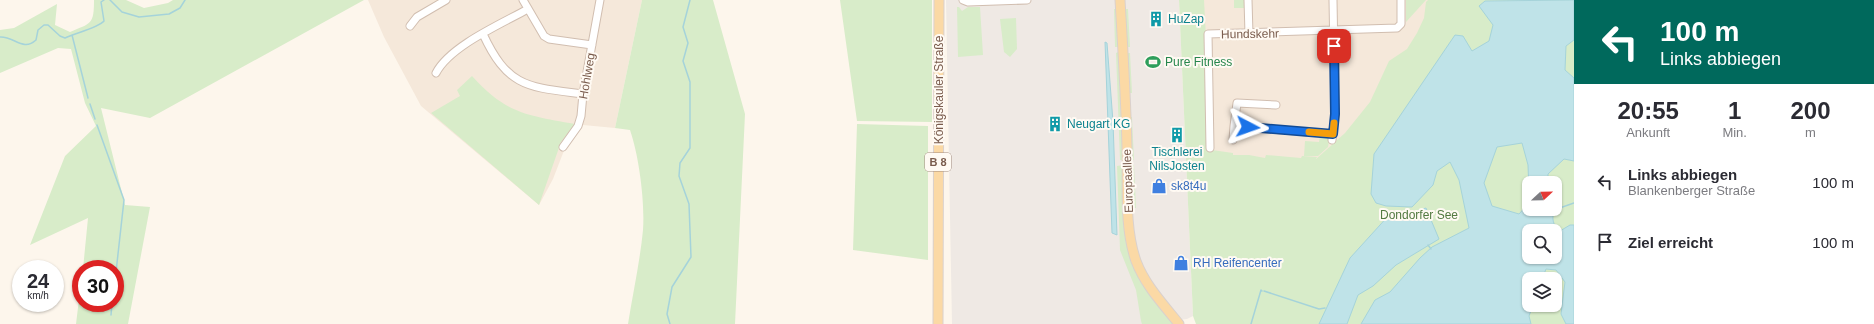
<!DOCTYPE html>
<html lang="de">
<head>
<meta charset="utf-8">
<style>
  body { margin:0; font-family:Arial,sans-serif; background:#f2f2f3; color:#2b2b33; height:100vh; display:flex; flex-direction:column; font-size:15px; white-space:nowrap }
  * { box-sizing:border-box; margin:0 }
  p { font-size:13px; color:#7c7c81 }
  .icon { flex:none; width:22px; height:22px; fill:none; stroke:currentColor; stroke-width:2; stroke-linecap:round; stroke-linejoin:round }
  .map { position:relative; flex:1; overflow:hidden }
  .drawer { display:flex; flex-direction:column; background:#fff; width:300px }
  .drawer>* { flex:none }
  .top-card { background:#00695c; color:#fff; overflow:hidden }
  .needle { width:26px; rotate:68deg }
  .tools { position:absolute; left:1522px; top:176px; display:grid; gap:8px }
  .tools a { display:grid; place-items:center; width:40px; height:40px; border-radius:8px; background:#fff; box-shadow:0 1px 3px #0004; font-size:20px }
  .speed { position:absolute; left:12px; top:260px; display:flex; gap:8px; font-size:20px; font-weight:700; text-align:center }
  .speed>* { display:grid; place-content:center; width:52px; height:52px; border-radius:50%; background:#fff; box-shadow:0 1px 3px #0004; line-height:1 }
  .speed small { font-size:10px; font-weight:400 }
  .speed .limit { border:6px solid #d22; background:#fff; color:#111 }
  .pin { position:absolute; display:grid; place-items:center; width:34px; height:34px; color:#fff; margin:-17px; border-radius:8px; box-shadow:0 2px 6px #0006 }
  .me { position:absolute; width:44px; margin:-22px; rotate:94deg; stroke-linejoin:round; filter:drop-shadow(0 0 3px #0008) }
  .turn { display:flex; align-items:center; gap:14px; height:84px; padding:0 20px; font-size:18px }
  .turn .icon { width:52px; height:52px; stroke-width:2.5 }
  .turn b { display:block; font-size:28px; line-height:34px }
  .eta { display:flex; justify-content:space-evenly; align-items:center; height:68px; text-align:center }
  .eta b { font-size:24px; font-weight:700; line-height:28px }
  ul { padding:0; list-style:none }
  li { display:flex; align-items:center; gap:12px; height:60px; padding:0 20px }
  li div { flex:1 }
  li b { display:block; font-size:15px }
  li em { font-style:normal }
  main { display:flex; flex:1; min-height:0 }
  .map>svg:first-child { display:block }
</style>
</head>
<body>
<main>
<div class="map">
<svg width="1574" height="324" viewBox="0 0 1574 324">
  <rect width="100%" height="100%" fill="#fdf6ec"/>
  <path fill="#f5e8da" d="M368 0H642L615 128 583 125 565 148 553 179 539 205 421 106 384 37Z
    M1196 0H1442L1367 114 1295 178 1213 172Z"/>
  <path fill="#efe9e4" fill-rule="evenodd" d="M946 0H1179L1193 316 1187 319 1144 324H952ZM961 11H964L958 57Z"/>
  <path fill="#d8ecc9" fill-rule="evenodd" d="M94 0H126L144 8 168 3 173 0H364L150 118 101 108 125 205 150 207 128 324H76L81 283V303H115V269H83L88 218 30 245 65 156 96 126 85 103 71 49 58 48 0 73V30L14 28 57 4 55 25 70 32C91 23 94 25 94 0Z
    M642 0H713L745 114 735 324H628C633 293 640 261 643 230 645 202 639 156 630 130L615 128Z
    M840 0H932V122L857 121Z
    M1179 0H1204L1212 150 1233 153V155H1249L1265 158 1266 155 1301 158 1302 156 1317 157 1316 159 1345 133 1370 102 1389 61 1407 49 1417 33 1424 18 1426 2 1428 0H1574V324H1196L1193 316ZM1529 183H1555V209H1529ZM1529 231H1555V257H1529ZM1529 279H1555V305H1529Z
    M1234 0H1245V8H1234Z
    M1406 0H1426L1406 22Z
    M957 7H959L962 11 968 7H980L983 55 958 57Z
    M1114 9H1116L1117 13 1118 47H1115Z
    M1125 9H1128L1130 47H1127Z
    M1016 18 1017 49 1010 57 1004 52 1000 19Z
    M1118 52 1123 160H1120L1116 53Z
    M1127 53H1130L1132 93H1129Z
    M472 76C506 114 527 115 575 124L561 142 539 205 431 113 460 96 457 90Z
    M1130 117H1132L1134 160H1132Z
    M857 124 928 126V260L853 250Z
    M1320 136 1330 137 1328 147 1318 156H1304L1305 141 1319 142Z
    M1123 165 1125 233 1174 324H1142L1141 321 1136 290 1120 250 1117 166Z
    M1131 165H1134L1136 208H1133Z"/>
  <path fill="#bfe3e8" stroke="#a5d3da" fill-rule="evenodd" d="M1574 0V40L1566 46 1565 70 1574 78V161L1564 159 1548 174V183H1529V192L1528 165 1522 143 1497 147 1484 183 1492 206 1519 214 1529 203V209H1554C1552 219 1552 224 1560 231L1570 225H1574V324H1566L1561 314 1565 282 1556 270 1546 269 1542 279H1529V305H1533L1529 316 1531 324H1361L1375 300 1390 292 1420 258 1432 247 1469 228 1459 180 1450 162 1437 171 1433 185 1412 207 1386 206 1376 203 1371 194 1374 154 1455 35 1463 36 1472 51 1489 41 1493 25 1479 6 1485 1ZM1529 231H1555V257H1529Z
    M1105 42 1107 43 1113 122 1117 235 1112 233Z
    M1426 208 1439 239 1396 265 1373 286 1358 295 1347 324H1319L1350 258 1390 214H1406Z"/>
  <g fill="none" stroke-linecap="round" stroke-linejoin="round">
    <path stroke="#a5d3da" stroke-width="1.5" d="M110 0 122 12 139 17 169 14 180 8 185 0
      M72 35 88 98
      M0 37C14 36 23 52 36 40L38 30 44 25H48L60 36 65 38C75 33 98 28 104 21L101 2 104 0
      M90 104 95 119
      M97 125 124 200 115 281
      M1554 210 1574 203
      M1428 245 1431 249
      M1264 291 1319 309 1325 308
      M111 315 112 303
      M670 324 667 314 672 287 691 257 689 204 679 176 680 163 690 148V82L683 61 688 43 683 27 690 0
      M1251 324 1261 290 1262 291"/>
    <g stroke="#d1beb0" stroke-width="9">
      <path id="minor" d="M523 0 544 36 549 39 592 45
        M963 0 968 2 1027 0
        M1248 0 1249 34
        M410 26 417 17 446 0
        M483 34C508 88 528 87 583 94
        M436 73C450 46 501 24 528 9
        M1276 105 1237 103 1234 126 1333 134
        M1233 140 1234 126
        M1332 140 1335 114 1333 0
        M563 147 578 126 581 116 583 94 600 0
        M1210 148 1208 34 1397 28 1401 24V0"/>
    </g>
    <g stroke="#dad1cd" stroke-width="11">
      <path id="major" d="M1120 0C1123 50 1126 99 1127 149 1128 185 1124 227 1136 261 1145 285 1163 304 1179 324
        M938 324 939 0"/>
    </g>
    <use href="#minor" stroke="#fff" stroke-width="7"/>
    <use href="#major" stroke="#fbd9a5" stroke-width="9"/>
  </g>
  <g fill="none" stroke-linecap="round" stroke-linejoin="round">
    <g stroke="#114b97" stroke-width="10">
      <path id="route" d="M1248 127 1333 134 1335 114 1334 46"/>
    </g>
    <use href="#route" stroke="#1a73e8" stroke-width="7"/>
    <path stroke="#f59e0b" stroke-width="7" d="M1309 132 1333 134 1334 123"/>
  </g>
  <defs>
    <g id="building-bare" transform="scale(1.2)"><path d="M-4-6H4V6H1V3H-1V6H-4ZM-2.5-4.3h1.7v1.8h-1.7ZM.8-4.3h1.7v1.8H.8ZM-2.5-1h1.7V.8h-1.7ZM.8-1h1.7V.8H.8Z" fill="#0f9aa8" stroke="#fffaf3" stroke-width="2.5" paint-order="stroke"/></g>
    <g id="stadium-bare" transform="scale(1.2)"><path d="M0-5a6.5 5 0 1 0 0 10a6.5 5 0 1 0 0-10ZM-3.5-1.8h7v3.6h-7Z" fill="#2e9e5b" stroke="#fffaf3" stroke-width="2.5" paint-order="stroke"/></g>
    <g id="shop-bare" transform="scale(1.2)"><path d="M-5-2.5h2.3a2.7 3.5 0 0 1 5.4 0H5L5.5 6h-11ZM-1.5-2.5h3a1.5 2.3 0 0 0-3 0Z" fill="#3f7fe0" stroke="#fffaf3" stroke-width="2.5" paint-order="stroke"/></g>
  </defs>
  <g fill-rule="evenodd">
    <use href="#building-bare" x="1156" y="19"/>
    <use href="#stadium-bare" x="1153" y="62"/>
    <use href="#building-bare" x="1055" y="124"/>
    <use href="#building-bare" x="1177" y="135"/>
    <use href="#shop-bare" x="1159" y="186"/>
    <use href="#shop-bare" x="1181" y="263"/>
  </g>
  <g text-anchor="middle" stroke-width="4" stroke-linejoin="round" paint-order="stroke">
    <rect fill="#fffaf3" stroke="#a28b7f" stroke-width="1" x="925" y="153" width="26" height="18" rx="3"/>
    <g font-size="11" font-weight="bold" fill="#7a5c4d">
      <text x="938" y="166">B 8</text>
    </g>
    <g font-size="12" fill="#0d838f" stroke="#fffaf3" text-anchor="start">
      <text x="1168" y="23">HuZap</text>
      <text x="1067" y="128">Neugart KG</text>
      <text x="1177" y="156" text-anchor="middle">Tischlerei<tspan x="1177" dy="14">NilsJosten</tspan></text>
    </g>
    <g font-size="12" fill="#7a5c4d" stroke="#fffaf3">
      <text transform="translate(1250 34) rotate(-1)" y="4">Hundskehr</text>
      <text transform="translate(587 76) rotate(-80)" y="4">Hohlweg</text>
      <text transform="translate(939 90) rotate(-90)" y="4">Königskauler Straße</text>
      <text transform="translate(1128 181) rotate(-92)" y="4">Europaallee</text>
    </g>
    <g font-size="12" fill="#27864d" stroke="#fffaf3" text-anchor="start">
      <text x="1165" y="66">Pure Fitness</text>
    </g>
    <g font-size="12" fill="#366cbe" stroke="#fffaf3" text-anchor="start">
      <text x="1171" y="190">sk8t4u</text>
      <text x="1193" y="267">RH Reifencenter</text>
    </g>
    <g font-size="12" fill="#537a41" stroke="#fffaf3">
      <text x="1419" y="219">Dondorfer See</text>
    </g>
  </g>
</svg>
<div class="tools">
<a><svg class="needle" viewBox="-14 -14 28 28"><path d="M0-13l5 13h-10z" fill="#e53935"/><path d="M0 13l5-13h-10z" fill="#7c7c81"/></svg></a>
<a><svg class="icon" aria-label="search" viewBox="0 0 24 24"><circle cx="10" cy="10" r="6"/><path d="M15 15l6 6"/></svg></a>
<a><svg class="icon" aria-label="layers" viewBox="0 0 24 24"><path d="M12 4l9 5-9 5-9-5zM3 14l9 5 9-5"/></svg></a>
</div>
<div class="speed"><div>24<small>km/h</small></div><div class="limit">30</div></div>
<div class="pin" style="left:1334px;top:46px;background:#d93025"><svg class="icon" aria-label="arrive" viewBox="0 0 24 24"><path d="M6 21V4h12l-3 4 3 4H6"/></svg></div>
<svg class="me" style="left:1248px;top:127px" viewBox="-20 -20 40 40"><path d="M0-17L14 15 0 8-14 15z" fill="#1a73e8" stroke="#fff" stroke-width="4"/></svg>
</div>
<section class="drawer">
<div class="top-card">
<div class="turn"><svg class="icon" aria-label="left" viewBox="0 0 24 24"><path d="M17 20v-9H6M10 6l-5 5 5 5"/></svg><div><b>100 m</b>Links abbiegen</div></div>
</div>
<div class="eta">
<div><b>20:55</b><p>Ankunft</p></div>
<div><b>1</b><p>Min.</p></div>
<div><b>200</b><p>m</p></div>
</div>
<ul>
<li><svg class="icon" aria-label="left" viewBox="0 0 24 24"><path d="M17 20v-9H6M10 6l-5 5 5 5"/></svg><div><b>Links abbiegen</b><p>Blankenberger Straße</p></div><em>100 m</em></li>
<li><svg class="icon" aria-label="arrive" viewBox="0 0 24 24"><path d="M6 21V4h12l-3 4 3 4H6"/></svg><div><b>Ziel erreicht</b></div><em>100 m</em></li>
</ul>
</section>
</main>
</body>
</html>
